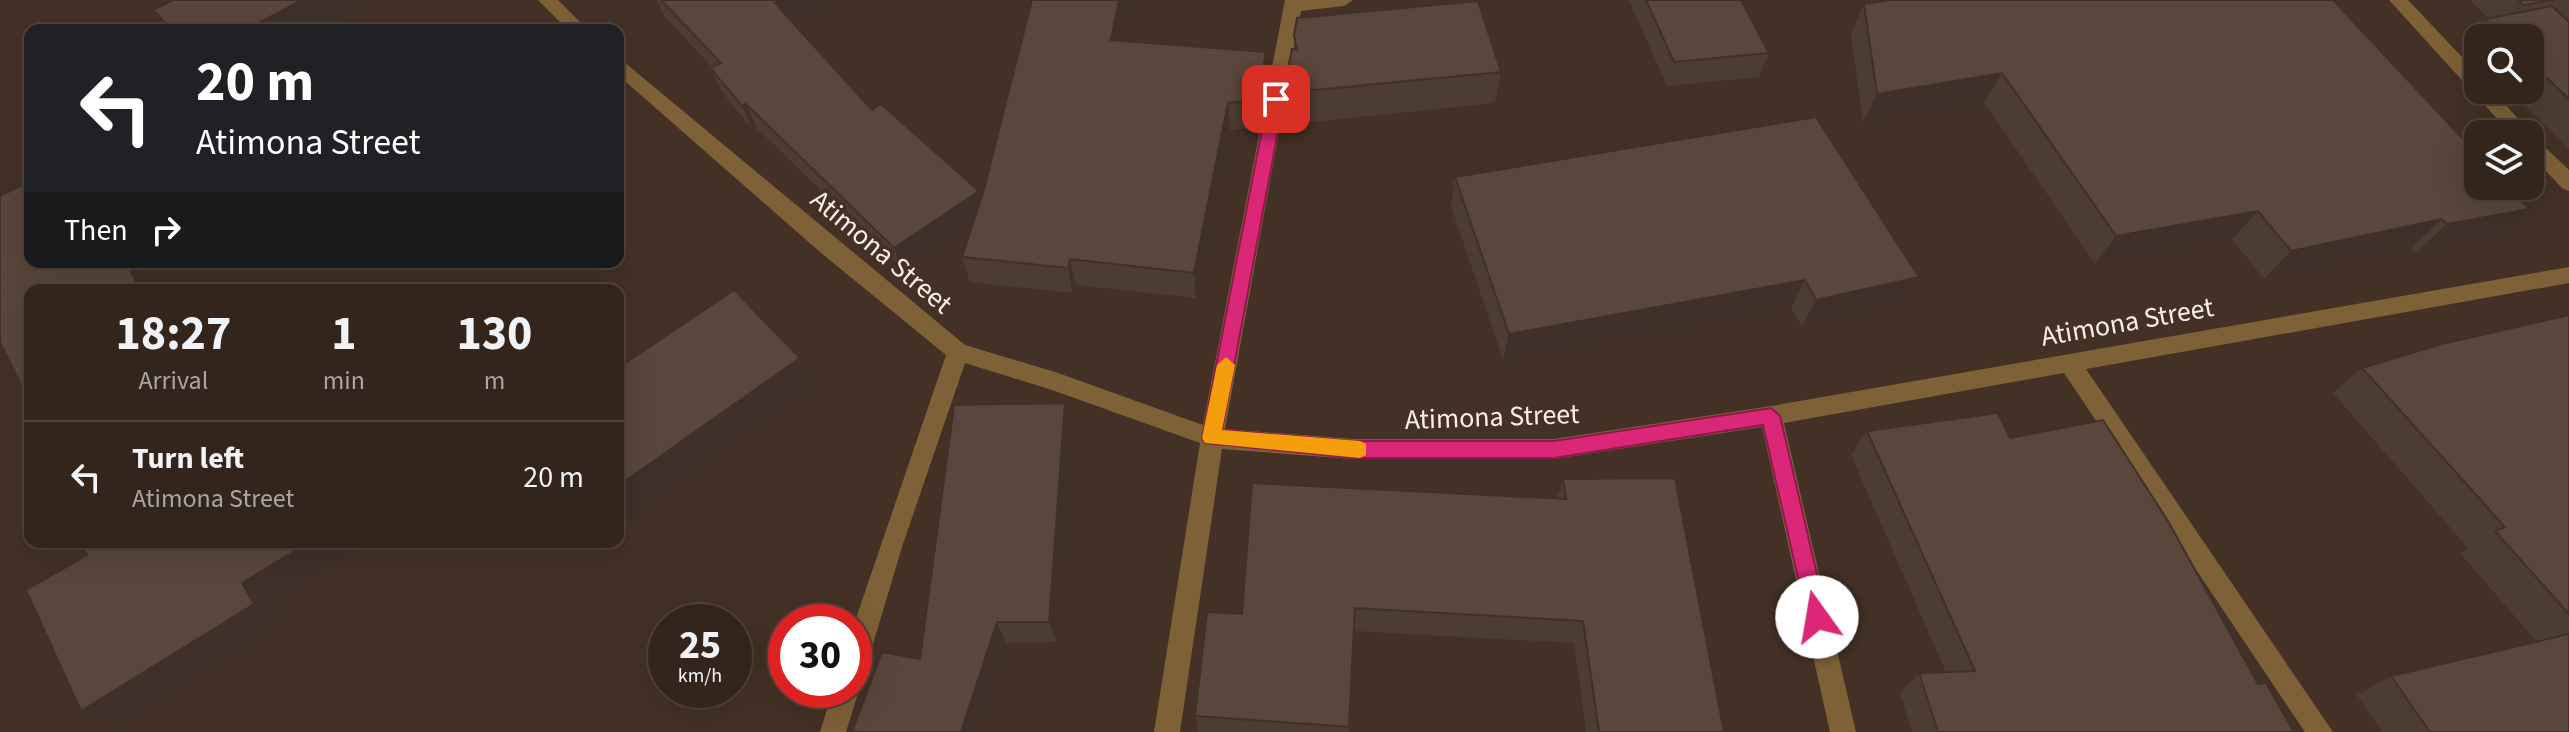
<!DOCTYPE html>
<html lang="en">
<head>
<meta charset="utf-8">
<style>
  body { margin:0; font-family:"Source Sans 3",sans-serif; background:#3e3129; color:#f1f3f6; height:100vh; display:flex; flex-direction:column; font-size:30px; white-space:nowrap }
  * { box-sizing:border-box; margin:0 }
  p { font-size:26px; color:#a9a5a3 }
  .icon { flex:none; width:44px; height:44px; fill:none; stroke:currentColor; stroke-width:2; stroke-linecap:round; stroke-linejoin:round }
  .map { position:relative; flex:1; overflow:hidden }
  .drawer { position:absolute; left:24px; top:284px; width:600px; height:264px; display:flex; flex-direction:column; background:#33251c; border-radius:16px; box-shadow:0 8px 32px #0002,0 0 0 2px #4e423b }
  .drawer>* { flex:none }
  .banner { position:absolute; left:24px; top:24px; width:600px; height:244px; border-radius:16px; box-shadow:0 8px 32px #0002,0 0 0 2px #4e423b; background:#202124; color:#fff; overflow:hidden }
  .fabs { position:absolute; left:2464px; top:24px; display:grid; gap:16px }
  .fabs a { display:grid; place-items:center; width:80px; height:80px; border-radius:16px; background:#33251c; box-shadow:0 8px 32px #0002,0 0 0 2px #4e423b; font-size:40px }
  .speed { position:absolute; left:648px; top:604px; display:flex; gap:16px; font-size:40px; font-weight:700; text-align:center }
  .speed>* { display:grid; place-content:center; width:104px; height:104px; border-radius:50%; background:#33251c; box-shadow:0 8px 32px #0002,0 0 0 2px #4e423b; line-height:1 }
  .speed small { font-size:20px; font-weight:400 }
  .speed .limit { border:12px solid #d22; background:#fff; color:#111 }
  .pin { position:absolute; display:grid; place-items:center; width:68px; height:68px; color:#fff; margin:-34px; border-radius:16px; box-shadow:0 4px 12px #0006 }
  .me { position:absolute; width:88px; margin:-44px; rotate:347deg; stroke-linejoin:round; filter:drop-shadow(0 0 6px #0008) }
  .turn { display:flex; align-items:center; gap:28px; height:168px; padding:0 40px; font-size:36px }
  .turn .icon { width:104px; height:104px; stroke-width:2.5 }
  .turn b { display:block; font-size:56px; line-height:68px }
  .then { display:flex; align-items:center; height:76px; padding:0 40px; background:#0003; gap:16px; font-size:30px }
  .eta { display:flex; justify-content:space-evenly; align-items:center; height:136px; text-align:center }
  .eta b { font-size:48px; font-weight:700; line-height:56px }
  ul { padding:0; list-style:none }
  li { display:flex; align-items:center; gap:24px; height:112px; padding:0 40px; border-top:2px solid #4e423b }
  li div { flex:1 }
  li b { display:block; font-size:30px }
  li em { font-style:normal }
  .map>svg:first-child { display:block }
</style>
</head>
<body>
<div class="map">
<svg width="2569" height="732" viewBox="0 0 2569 732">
  <rect width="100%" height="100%" fill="#443125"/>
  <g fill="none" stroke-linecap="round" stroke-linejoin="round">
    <path fill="#7f6138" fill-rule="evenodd" d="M538 0H558L588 30H568Z
      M1285 0H1353L1344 6 1301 11 1225 429 1353 439H1554L1771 406 2569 267V283L2086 369 2333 732H2305L2064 373 1784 423 1856 732H1830L1762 427 1554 459H1353L1222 449 1180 732H1154L1200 443 1055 391 965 363 902 547 867 664 863 672 854 676V624L946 355 820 252 618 75V57L965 345 1058 373 1203 425Z
      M2389 0H2408L2478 74V90H2493L2532 135 2569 170V191L2562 188 2530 154V134H2511Z
      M854 681 859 690 846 732H820L833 690H854Z"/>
  </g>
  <path fill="#4d3c32" d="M657 0H837L793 23 872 110 979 191 981 198 1129 0 1120 40 1267 79 1257 127 1230 130 1196 298 1076 285 1073 293 970 282 962 257 973 224 903 271 757 128 753 130 722 92 710 68 712 67 664 16Z
    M1629 0H1741L1769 53 1759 77 1667 86Z
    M2470 0H2569V20H2567L2569 22V149L2508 90H2530V38H2478V60L2461 44 2485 19 2488 18Z
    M1864 4 2497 237 2417 252 2412 247 2264 279 2232 239 2095 264 1984 102 1863 123 1851 34Z
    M1294 35 1501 72 1495 103 1283 125V93L1294 49Z
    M1455 177 1919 277 1902 304 1802 327 1791 308 1503 360 1451 206Z
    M2569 315V732H2382L2357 695 2391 676 2537 642 2460 553 2468 548 2333 393 2362 368Z
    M1065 403 1071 427 1056 642 1006 643 920 659Z
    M1867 431 2010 438 2258 684 2294 732H1912L1900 693 1919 673 1946 672 1851 455Z
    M1563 479 1724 732H1586L1574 643 1354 631 1349 732H1198L1195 716 1242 614 1557 498Z"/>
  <path fill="#3f3129" d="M302 0H374L319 30H255L253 26Z
    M780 0H837L784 28 775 3Z
    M1119 0H1129L1115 67 1111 40Z
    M1266 52 1267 79 1257 127V100Z
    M2002 73 1984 102 1863 123 1877 94Z
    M1228 103 1230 130 1196 298 1194 273Z
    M746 104 757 128 753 130 742 106Z
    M979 191 986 215 903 271 894 248Z
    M2529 209 2497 237 2417 252 2447 224Z
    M2258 211 2232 239 2095 264 2116 236Z
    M2442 219 2412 247 2264 279 2291 251Z
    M1070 259 1076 285 1073 293 1068 268Z
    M125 262H139L155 290H141Z
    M1919 277 1902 304 1802 327 1816 300Z
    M1805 280 1791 308 1503 360 1509 334Z
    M800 358 814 386 618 527V486Z
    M1065 403 1071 427 1056 642 1049 622Z
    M310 542H372L272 604 284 624 117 729 81 711 242 583Z
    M997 622 1006 643 977 732H961Z"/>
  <path fill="#5a463a" stroke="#3f3129" stroke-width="2" d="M173 0H302L253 26 255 30H172L153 10Z
    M661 0H780L775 3 872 110 881 104 979 191 894 248 746 104 742 106 710 68 721 63Z
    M1032 0H1119L1111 40 1266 52 1257 100 1228 103 1194 273 1070 259 1068 268 962 257 983 193Z
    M1646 0H1741L1769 53 1674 62Z
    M1890 0H2333L2478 155V186H2508L2529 209 2447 224 2442 219 2291 251 2258 211 2116 236 2002 73 1877 94 1864 4Z
    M2519 0H2554L2523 5Z
    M1478 1 1501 72 1283 93 1292 49 1297 50 1294 35 1297 18Z
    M2552 6 2569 22V99L2530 62V38H2505L2485 19Z
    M1816 117 1919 277 1816 300 1805 280 1509 334 1455 177Z
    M30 181V262H125L141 290H30V404L0 342V196Z
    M734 290 800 358 618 486V368Z
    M2569 315V614L2495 531 2505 527 2362 368 2442 344Z
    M1065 403 1049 622H997L961 732H852L882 652 920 659 954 405Z
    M1998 413 2010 438 2103 420 2168 521 2258 684 2266 683 2294 732H1938L1919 673 1975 671 1867 431Z
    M1675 478 1724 732H1599L1583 621 1355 608 1349 727 1195 716 1207 612 1242 614 1252 483 1566 499 1563 479Z
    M81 542H310L242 583 254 604 81 711 26 590 87 555Z
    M2569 634V732H2430L2391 676Z"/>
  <path fill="#db2777" stroke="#8e194d" stroke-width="2" d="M1276 93 1284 99 1222 430 1353 441H1554L1771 408 1780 416 1827 617 1824 624 1817 627 1810 624 1807 617 1763 425 1554 458H1353L1205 443 1202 438 1268 99Z"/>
  <path fill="#f59e0b" d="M1226 357 1235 365 1222 430 1360 441 1366 444V455L1360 458 1205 443 1202 438 1217 365Z"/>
  <g text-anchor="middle" stroke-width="8" stroke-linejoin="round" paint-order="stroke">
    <g font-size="28" fill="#faeee6" stroke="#443125">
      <text transform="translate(882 251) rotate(40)" y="10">Atimona Street</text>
      <text transform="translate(2127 321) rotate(-10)" y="10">Atimona Street</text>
      <text transform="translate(1492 416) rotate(-2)" y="10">Atimona Street</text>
    </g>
  </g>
</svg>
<div class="fabs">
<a><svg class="icon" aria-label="search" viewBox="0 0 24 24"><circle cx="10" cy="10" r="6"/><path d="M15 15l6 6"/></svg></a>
<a><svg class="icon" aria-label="layers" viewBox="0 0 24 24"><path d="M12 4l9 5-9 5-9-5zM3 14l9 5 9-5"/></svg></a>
</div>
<div class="speed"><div>25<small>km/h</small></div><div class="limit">30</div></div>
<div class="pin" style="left:1276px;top:99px;background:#d93025"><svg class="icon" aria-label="arrive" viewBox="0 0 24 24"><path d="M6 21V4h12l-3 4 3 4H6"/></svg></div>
<svg class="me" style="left:1817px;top:617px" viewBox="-20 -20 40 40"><circle r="19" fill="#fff"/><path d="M0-13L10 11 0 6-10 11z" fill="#db2777"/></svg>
<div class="banner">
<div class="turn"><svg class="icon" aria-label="left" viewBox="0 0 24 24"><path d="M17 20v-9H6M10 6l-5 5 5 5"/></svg><div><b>20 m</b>Atimona Street</div></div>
<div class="then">Then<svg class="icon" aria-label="right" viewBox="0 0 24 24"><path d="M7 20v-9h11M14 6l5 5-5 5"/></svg></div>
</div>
<section class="drawer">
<div class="eta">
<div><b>18:27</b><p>Arrival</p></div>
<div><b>1</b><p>min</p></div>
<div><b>130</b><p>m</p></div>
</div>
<ul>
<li><svg class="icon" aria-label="left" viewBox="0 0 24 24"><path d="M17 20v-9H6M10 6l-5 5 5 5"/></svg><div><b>Turn left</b><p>Atimona Street</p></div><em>20 m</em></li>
</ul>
</section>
</div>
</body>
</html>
